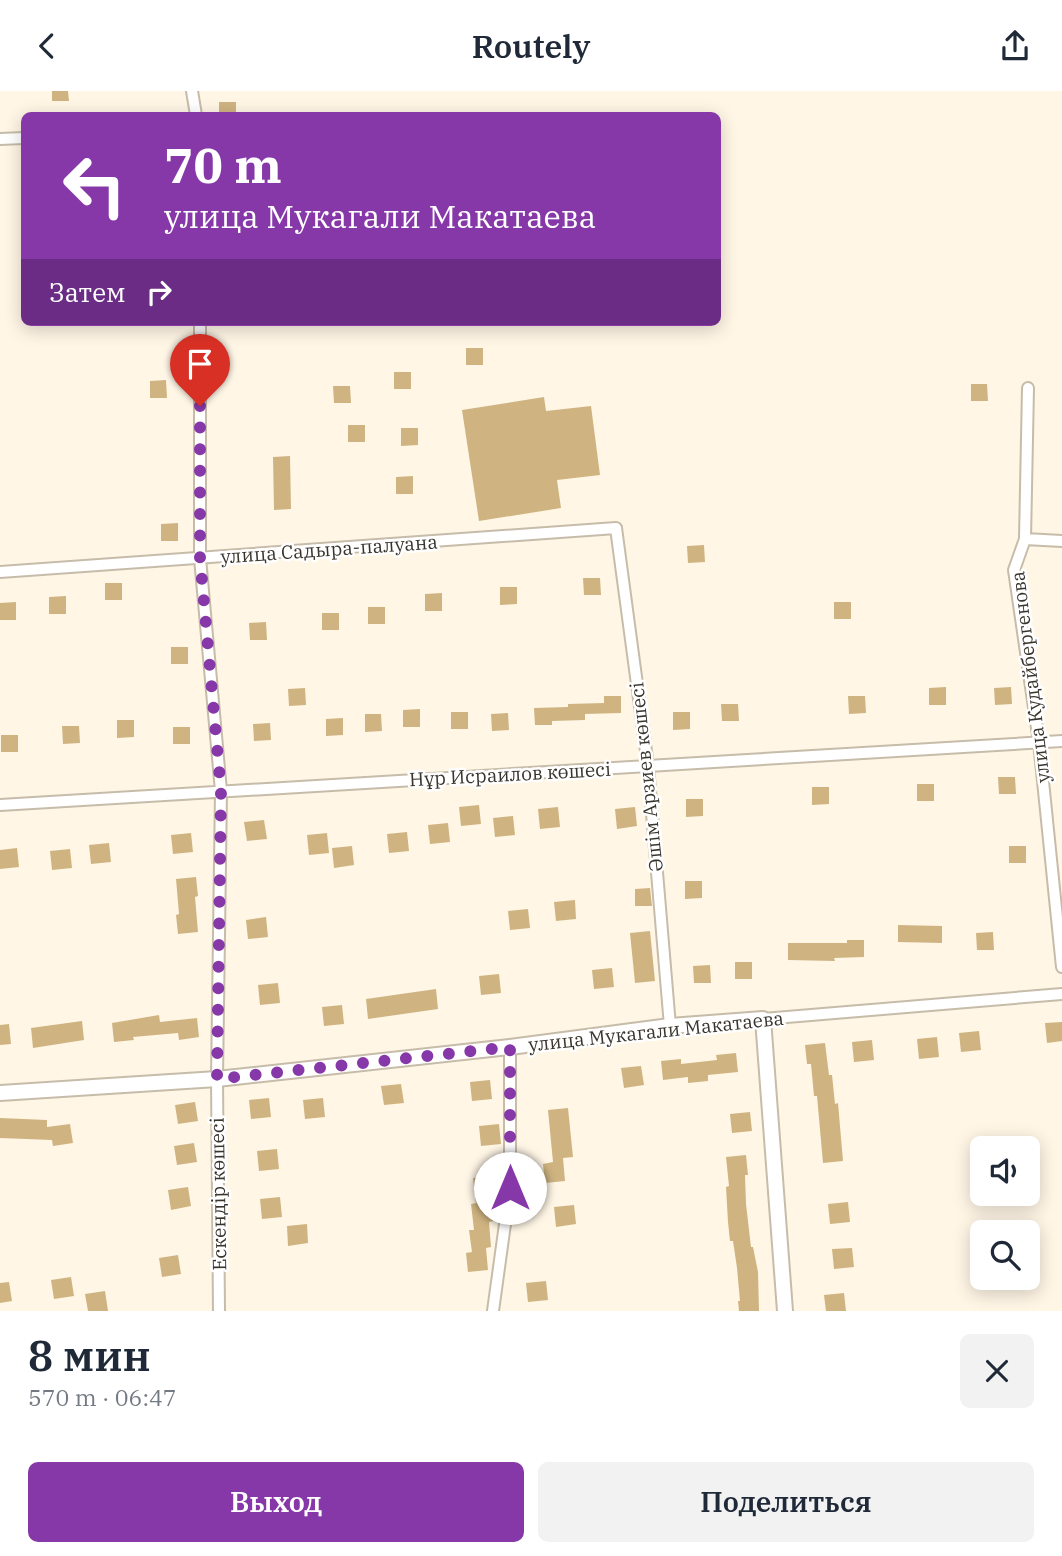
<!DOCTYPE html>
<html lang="ru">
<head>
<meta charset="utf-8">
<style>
  body { margin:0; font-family:"IBM Plex Serif",serif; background:#f2f2f3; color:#1f2937; height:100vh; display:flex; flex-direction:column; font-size:26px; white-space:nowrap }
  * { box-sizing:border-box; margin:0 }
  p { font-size:23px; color:#747a83 }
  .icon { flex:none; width:38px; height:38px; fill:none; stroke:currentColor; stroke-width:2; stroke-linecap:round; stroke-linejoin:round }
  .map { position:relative; height:1220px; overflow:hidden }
  .details { display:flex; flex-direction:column; background:#fff; flex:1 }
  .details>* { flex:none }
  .banner { position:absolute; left:21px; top:21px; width:700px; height:214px; border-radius:10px; box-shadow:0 4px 18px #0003; background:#8638a8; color:#fff; overflow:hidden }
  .controls { position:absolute; left:970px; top:1045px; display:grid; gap:14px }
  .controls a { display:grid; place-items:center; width:70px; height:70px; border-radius:10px; background:#fff; box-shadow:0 4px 18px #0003; font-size:35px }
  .pin { position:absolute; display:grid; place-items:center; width:60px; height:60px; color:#fff; margin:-72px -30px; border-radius:50% 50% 50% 0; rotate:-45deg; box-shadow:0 0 7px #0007 }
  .pin .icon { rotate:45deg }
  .me { position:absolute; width:77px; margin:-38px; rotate:0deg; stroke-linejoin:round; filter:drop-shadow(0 0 5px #0008) }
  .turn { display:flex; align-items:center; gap:24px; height:147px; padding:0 28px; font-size:32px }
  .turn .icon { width:91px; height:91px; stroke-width:2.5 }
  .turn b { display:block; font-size:49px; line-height:60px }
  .then { display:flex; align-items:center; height:66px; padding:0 28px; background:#0003; gap:14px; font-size:26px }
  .round { display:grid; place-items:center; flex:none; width:74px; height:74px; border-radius:10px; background:#f2f2f3 }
  .overview { display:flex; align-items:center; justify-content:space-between; height:119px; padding:0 28px }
  h1 { font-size:42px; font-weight:600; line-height:52px }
  .action { display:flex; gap:14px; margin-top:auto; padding:14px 28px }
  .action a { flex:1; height:80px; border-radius:10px; background:#8638a8; color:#fff; font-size:28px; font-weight:600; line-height:80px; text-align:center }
  .action a+a { background:#f2f2f3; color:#1f2937 }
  header { display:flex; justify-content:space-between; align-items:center; height:91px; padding:0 28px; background:#fff; font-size:32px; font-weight:600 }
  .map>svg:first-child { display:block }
</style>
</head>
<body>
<header><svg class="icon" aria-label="back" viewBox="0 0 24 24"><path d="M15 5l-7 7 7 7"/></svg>Routely<svg class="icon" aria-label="share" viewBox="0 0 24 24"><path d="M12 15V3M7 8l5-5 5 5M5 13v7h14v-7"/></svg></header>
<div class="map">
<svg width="1062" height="1220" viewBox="0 0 1062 1220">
  <rect width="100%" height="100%" fill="#fff6e6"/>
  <path fill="#cfb481" d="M52 0H68L69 10H52Z
    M219 11H236V24H219Z
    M466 257H483V274H466Z
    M394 281H411V298H394Z
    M166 289 167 307H150V290Z
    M971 293H987L988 310H971Z
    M333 295H350L351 312H334Z
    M544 306 546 320 591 315 600 384 557 389 561 417 479 430 462 319Z
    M348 334H365V351H348Z
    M401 337H418V354L401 355Z
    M290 365 291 418 274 419 273 366Z
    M413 385V403H396V386Z
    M178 432V450H161V433Z
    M704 454 705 471 688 472 687 455Z
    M583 487H600L601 504H584Z
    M105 492H122V509H105Z
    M500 496H517V513L500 514Z
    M442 502V520H425V503Z
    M66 505V523H49V506Z
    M16 511V529H0V512Z
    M834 511H851V528H834Z
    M368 516H385V533H368Z
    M322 522H339V539H322Z
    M266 531 267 549H250L249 532Z
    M171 556H188V573H171Z
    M946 596V614H929V597Z
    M1011 596 1012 613 995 614 994 597Z
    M305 597 306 614 289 615 288 598Z
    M604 605H621V622L585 623V629L552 630V634H535L534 617 568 616V613L604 612Z
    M848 605H865L866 622 849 623Z
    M721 613H738L739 630H722Z
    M420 618V636H403V619Z
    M451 621H468V638H451Z
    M673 621H690V638L673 639Z
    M508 622 509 639 492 640 491 623Z
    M365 623H381L382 640 365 641Z
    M343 627V644L326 645V628Z
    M117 629H134V646L117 647Z
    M270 632 271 649 254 650 253 633Z
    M62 635H79L80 652 63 653Z
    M173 636H190V653H173Z
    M1 644H18V661H1Z
    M998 686H1015L1016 703H999Z
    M917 693H934V710H917Z
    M812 696H829V713L812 714Z
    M686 708H703V725L686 726Z
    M479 714 481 733 461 735 459 716Z
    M558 716 560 736 540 738 538 718Z
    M635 716 637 735 617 738 615 718Z
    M513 725 515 744 495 746 493 727Z
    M264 729 267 748 247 750 244 731Z
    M448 732 450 751 430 753 428 734Z
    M407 741 409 760 389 762 387 743Z
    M191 742 193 761 173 763 171 744Z
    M327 742 329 762 309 764 307 744Z
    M109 752 111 771 91 773 89 754Z
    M352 755 354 774 334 777 332 757Z
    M1009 755H1026V772H1009Z
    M17 757 19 776 0 778V759Z
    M70 758 72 777 52 779 50 760Z
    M196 786 198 805 195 806 198 841 178 843 176 824 179 823 176 788Z
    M685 790H702V807L685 808Z
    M650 797 652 815H635V798Z
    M575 809 576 828 556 830 554 811Z
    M528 818 530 837 510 839 508 820Z
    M266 826 268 846 248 848 246 829Z
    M898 834 942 835V852L898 851Z
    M650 840 655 890 635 892 630 842Z
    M993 841 994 859H977L976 842Z
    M847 849H864V866L834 867 835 870 788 869V852H847Z
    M735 871H752V888H735Z
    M710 874 711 892H694L693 875Z
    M612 877 614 896 594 898 592 879Z
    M499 883 501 902 481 904 479 885Z
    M278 892 280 912 260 914 258 894Z
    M436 898 438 918 368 928 366 908Z
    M342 914 344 933 324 935 322 916Z
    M159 924 160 931 197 927 199 946 179 949 178 942 133 946 134 949 114 951 112 932Z
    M82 930 84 949 33 957 31 937Z
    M1062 931V950L1047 952 1045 932Z
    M9 933 11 953 0 954V934Z
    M979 940 981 959 961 961 959 942Z
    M937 946 939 966 919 968 917 948Z
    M872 949 874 969 854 971 852 951Z
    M825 952 829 984H832L835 1013 838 1012 843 1070 823 1072 817 1005H814L811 973H807L805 954Z
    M736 962 738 981 708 984V990L688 992V986L663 989 661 970 681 968V973L717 969 716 964Z
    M641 975 644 994 624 997 621 977Z
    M490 989 492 1008 472 1010 470 991Z
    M401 993 404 1012 384 1014 381 995Z
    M269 1007 271 1026 251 1028 249 1009Z
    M323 1007 325 1026 305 1028 303 1009Z
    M195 1011 198 1030 178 1033 175 1014Z
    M568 1017 573 1066 563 1067 565 1090 545 1092 543 1073 553 1071 548 1019Z
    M750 1021 752 1040 732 1042 730 1023Z
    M0 1027 47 1029V1036L70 1033 73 1052 53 1055 52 1049 0 1047Z
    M499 1033 501 1053 481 1055 479 1035Z
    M194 1052 197 1071 177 1074 174 1055Z
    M277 1058 279 1078 259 1080 257 1060Z
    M746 1064 748 1084H745L746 1113 751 1156H753L758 1181 759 1220H739L738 1210H740L737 1177 733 1150H730L728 1131 726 1096 729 1095 726 1066Z
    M493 1085 495 1104H490L493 1130 489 1131 491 1156 486 1157 488 1179 468 1181 466 1162 472 1161 469 1139H474L471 1113 476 1112 473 1087Z
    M188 1096 191 1115 171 1119 168 1099Z
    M280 1106 282 1126 262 1128 260 1108Z
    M848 1111 850 1131 830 1133 828 1113Z
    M574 1114 576 1133 556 1136 554 1116Z
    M307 1133 308 1152 288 1155 287 1135Z
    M852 1157 854 1176 834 1178 832 1158Z
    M178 1164 181 1183 162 1186 159 1167Z
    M71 1186 74 1205 54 1208 51 1189Z
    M546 1190 548 1209 528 1211 526 1192Z
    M9 1191 12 1210 0 1212V1192Z
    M105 1200 108 1220H88L85 1203Z
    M844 1202 846 1220H826L824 1204Z"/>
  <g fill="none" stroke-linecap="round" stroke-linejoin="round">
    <g stroke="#c7bca9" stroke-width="14">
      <path id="minor" d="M192 0 196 24
        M0 48 24 47
        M200 231V467L221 700 217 988 219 1220
        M1028 297 1025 448 1014 479 1039 651 1062 876
        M1025 448 1062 450
        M0 481 616 437 648 675 670 935
        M0 714 1062 650
        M763 928 1062 903
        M493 1220 510 1097V956"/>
    </g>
    <g stroke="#c7bca9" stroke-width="18">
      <path id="tertiary" d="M0 1002 217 988 510 956 670 935 763 928 785 1220"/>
    </g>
    <use href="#minor" stroke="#fff" stroke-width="10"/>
    <use href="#tertiary" stroke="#fff" stroke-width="14"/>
  </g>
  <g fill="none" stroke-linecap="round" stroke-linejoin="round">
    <path stroke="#8638a8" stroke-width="12" stroke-dasharray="0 21.6" d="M200 315V467L221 700 217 988 510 956V1097"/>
  </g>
  <g text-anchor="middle" stroke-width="5" stroke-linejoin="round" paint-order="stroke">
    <g font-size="19" fill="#39352d" stroke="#fff">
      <text transform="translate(329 458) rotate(-4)" y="7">улица Садыра-палуана</text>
      <text transform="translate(1030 586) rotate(-97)" y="7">улица Кудайбергенова</text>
      <text transform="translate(510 683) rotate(-3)" y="7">Нұр Исраилов көшесі</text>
      <text transform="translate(646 686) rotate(-96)" y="7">Әшім Арзиев көшесі</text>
      <text transform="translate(656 940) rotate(-6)" y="7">улица Мукагали Макатаева</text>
      <text transform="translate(218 1103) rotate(-91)" y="7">Ескендір көшесі</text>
    </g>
  </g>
</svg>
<div class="controls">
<a><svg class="icon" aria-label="sound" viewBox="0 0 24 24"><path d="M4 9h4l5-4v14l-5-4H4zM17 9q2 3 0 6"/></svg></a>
<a><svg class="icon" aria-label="search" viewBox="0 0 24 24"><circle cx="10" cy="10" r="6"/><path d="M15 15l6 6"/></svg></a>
</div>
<div class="pin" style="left:200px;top:315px;background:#d93025"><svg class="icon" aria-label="arrive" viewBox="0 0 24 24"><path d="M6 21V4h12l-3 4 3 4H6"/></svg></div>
<svg class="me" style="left:510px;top:1097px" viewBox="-20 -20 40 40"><circle r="19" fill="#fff"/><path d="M0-13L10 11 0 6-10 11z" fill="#8638a8"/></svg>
<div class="banner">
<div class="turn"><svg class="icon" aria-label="left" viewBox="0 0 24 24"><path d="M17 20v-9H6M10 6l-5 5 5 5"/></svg><div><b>70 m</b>улица Мукагали Макатаева</div></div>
<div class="then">Затем<svg class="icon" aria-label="right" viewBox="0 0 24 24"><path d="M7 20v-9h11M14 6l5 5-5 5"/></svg></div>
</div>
</div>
<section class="details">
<div class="overview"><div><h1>8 мин</h1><p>570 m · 06:47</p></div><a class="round"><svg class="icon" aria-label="close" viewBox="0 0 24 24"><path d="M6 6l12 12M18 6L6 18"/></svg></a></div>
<div class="action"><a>Выход</a><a>Поделиться</a></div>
</section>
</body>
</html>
